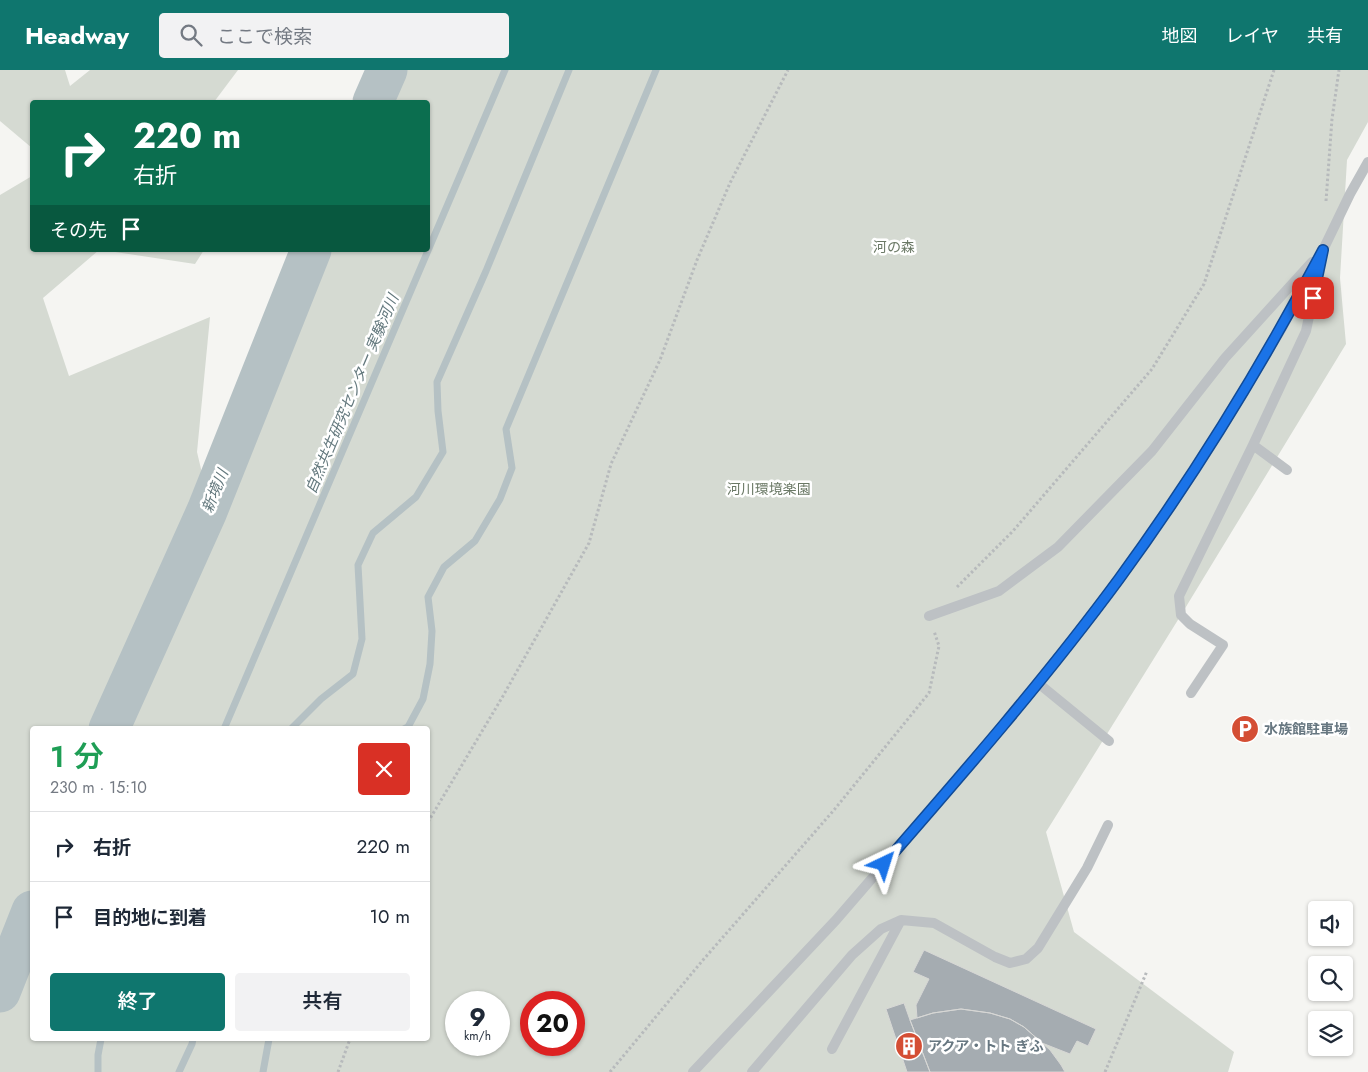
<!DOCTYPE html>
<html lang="ja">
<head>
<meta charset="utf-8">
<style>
  body { margin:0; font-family:Jost,"Noto Sans JP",sans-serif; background:#f2f2f3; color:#1f2937; height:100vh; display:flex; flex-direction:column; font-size:19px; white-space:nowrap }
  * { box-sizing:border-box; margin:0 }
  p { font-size:16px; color:#747a83 }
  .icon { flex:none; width:28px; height:28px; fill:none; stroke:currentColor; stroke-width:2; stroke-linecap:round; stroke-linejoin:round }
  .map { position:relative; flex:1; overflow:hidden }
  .side { position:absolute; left:30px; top:656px; width:400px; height:315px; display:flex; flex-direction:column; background:#fff; border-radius:5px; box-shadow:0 1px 4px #0004 }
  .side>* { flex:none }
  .hud { position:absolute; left:30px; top:30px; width:400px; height:152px; border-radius:5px; box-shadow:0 1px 4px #0004; background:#0b6e4f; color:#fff; overflow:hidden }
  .fabs { position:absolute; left:1308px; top:831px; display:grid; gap:10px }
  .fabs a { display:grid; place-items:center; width:45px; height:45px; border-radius:5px; background:#fff; box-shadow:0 1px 4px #0004; font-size:25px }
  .speed { position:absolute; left:445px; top:921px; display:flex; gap:10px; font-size:25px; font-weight:700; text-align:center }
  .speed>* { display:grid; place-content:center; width:65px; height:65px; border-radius:50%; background:#fff; box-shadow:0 1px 4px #0004; line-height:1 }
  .speed small { font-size:12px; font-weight:400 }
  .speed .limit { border:8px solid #d22; background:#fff; color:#111 }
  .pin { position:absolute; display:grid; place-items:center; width:42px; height:42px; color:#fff; margin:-21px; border-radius:10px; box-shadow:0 2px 8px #0006 }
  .me { position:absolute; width:55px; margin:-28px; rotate:41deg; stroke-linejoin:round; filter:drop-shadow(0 0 4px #0008) }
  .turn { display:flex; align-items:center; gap:18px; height:105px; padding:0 20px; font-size:22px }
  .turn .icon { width:65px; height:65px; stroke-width:2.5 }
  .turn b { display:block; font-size:35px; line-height:42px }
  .then { display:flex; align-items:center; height:48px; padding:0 20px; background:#0003; gap:10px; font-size:19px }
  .round { display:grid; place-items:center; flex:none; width:52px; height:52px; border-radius:5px; background:#f2f2f3 }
  .head { display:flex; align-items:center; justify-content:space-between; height:85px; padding:0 20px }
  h1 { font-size:30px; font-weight:600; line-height:38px; color:#1e9e55 }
  .cta { display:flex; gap:10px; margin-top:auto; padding:10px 20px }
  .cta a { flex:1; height:58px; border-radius:5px; background:#0f766e; color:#fff; font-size:20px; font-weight:600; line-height:58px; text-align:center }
  .cta a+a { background:#f2f2f3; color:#1f2937 }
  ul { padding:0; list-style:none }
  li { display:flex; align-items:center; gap:15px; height:70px; padding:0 20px; border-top:1px solid #e0e1e3 }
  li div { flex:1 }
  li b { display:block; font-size:19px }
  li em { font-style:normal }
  header { display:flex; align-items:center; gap:30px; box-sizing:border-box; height:70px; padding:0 25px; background:#0f766e; color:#fff }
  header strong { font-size:24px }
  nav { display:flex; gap:28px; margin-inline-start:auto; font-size:18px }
  .search { width:350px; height:45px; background:#f2f2f3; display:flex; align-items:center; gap:12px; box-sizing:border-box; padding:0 18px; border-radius:5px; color:#747a83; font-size:19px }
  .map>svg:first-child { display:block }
</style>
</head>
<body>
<header>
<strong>Headway</strong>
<div class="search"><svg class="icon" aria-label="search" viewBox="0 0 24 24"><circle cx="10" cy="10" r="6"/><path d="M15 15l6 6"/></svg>ここで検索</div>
<nav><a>地図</a><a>レイヤ</a><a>共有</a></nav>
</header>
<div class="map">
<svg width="1368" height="1002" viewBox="0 0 1368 1002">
  <rect width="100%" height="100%" fill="#f5f5f2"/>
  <path fill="#d5dad2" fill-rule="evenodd" d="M0 0H65L70 16 90 0H238L214 32H32V78L0 51Z
    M403 0H1368V52L1347 90 1340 208 1346 274 1181 545 1046 762 1074 862 1234 982 1228 1002H0V125L32 106V180H99L43 228 69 306 210 247 197 382 214 454 328 180H428V32H390ZM32 659H428V969H32ZM456 932H499V975H456ZM531 932H574V975H531Z
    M102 180H204L195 194Z"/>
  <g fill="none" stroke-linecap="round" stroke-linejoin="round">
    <path stroke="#b5c1c4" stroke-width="7" d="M224 659 505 0
      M291 659 321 629 353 604 362 569 358 495 373 463 416 427 443 382 438 341 437 312 486 201 569 0
      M404 659 408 657 423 629 430 594 432 561 428 527 444 497 475 471 500 429 512 398 506 359 656 0
      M98 1002V985L101 969
      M179 1002 192 974 193 969
      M263 1002 269 969"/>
    <path stroke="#b5c1c4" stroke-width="41" d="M373 32 387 0
      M109 659 207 441 311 180
      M0 922 32 841"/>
  </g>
  <path fill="#a5acb1" stroke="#d7d7d5" d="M924 880 1096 959 1088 976 1077 971 1070 984 1042 973 1024 957 1010 949 990 943 961 939 933 943 917 948 916 935 929 909 913 902Z
    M904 933 910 950 930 1002H907L886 939Z
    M961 939 990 943 1010 949 1024 957 1050 980 1061 995 1065 1002H930L910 950 933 943Z"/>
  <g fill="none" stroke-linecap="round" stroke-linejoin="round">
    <path stroke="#b7babc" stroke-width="3" stroke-dasharray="2.5 2.5" stroke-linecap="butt" d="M1326 131 1332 49 1339 0
      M957 517 1013 461 1152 299 1204 214 1274 0
      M428 752 503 626 589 473 611 394 660 290 697 190 730 113 788 0
      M338 1002 350 969
      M610 1002 703 890 834 740 929 623 939 576 934 561
      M1105 1002 1147 901"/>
    <path stroke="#bdc1c4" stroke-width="10" d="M1253 375 1287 400
      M929 546 999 521 1058 477 1152 381 1225 288 1312 192
      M1038 613 1109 671
      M1191 623 1223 575 1190 554 1181 545 1179 526 1253 375 1306 261 1320 193
      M832 979 901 850
      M693 1002 836 850 969 696 1038 613 1119 510 1182 420 1236 335 1282 258 1323 180 1350 124 1368 92
      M752 1002 852 885 881 859 901 850 934 853 995 887 1010 893 1026 889 1038 878 1087 798 1108 755"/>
  </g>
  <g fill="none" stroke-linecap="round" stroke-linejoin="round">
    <g stroke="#114b97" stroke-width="12">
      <path id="route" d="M884 794C965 701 1046 608 1119 509 1195 405 1263 294 1323 180L1313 228"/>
    </g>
    <use href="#route" stroke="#1a73e8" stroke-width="9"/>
  </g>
  <defs>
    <g id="parking-disc" transform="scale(1.4375)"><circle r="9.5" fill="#d44e34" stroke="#fff"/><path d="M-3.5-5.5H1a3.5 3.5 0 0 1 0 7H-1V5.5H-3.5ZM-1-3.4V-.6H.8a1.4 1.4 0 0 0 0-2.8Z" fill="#fff"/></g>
    <g id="building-disc" transform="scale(1.4375)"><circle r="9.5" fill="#d44e34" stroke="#fff"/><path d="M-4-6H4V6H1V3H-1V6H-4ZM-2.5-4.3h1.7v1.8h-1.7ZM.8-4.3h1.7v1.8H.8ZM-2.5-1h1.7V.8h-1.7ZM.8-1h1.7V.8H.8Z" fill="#fff"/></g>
  </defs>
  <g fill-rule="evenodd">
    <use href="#parking-disc" x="1245" y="659"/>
    <use href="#building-disc" x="909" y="976"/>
  </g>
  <g text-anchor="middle" stroke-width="5" stroke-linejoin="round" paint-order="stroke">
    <g font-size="14" fill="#6a7865" stroke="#fff">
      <text x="894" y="182">河の森</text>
      <text x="769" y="424">河川環境楽園</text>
    </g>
    <g font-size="14" font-weight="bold" fill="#677781" stroke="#fff" text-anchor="start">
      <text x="1264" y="664">水族館駐車場</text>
      <text x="928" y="981">アクア・トト ぎふ</text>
    </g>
    <g font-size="15" font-style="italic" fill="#63787d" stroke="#fff">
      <text transform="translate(352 324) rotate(-67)" y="5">自然共生研究センター 実験河川</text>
      <text transform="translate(215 421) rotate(-68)" y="5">新境川</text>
    </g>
  </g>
</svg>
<div class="fabs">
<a><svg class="icon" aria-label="sound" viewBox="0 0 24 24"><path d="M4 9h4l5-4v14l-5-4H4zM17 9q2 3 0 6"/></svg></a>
<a><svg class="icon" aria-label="search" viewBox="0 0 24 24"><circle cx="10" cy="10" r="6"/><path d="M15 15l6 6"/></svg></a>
<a><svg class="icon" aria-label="layers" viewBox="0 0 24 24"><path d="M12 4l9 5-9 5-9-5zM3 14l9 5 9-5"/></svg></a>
</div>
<div class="speed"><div>9<small>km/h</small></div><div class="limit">20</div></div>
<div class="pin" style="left:1313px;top:228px;background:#d93025"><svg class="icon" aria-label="arrive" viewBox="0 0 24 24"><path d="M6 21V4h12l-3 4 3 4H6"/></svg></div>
<svg class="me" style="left:884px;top:794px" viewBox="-20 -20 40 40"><path d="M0-17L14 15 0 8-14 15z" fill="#1a73e8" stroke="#fff" stroke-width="4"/></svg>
<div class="hud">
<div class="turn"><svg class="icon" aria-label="right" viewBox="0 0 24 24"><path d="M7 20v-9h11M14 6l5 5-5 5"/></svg><div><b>220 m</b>右折</div></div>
<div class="then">その先<svg class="icon" aria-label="arrive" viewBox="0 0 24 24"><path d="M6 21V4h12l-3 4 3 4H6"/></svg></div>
</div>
<section class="side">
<div class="head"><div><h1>1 分</h1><p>230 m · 15:10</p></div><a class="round" style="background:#d93025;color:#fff"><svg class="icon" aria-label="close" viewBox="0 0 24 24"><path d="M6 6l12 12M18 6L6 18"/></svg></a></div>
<ul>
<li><svg class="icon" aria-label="right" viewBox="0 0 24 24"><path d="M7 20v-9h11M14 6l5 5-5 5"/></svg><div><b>右折</b></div><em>220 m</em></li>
<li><svg class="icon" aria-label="arrive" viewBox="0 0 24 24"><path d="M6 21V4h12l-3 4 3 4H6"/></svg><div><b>目的地に到着</b></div><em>10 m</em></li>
</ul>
<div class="cta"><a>終了</a><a>共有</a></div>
</section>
</div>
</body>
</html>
